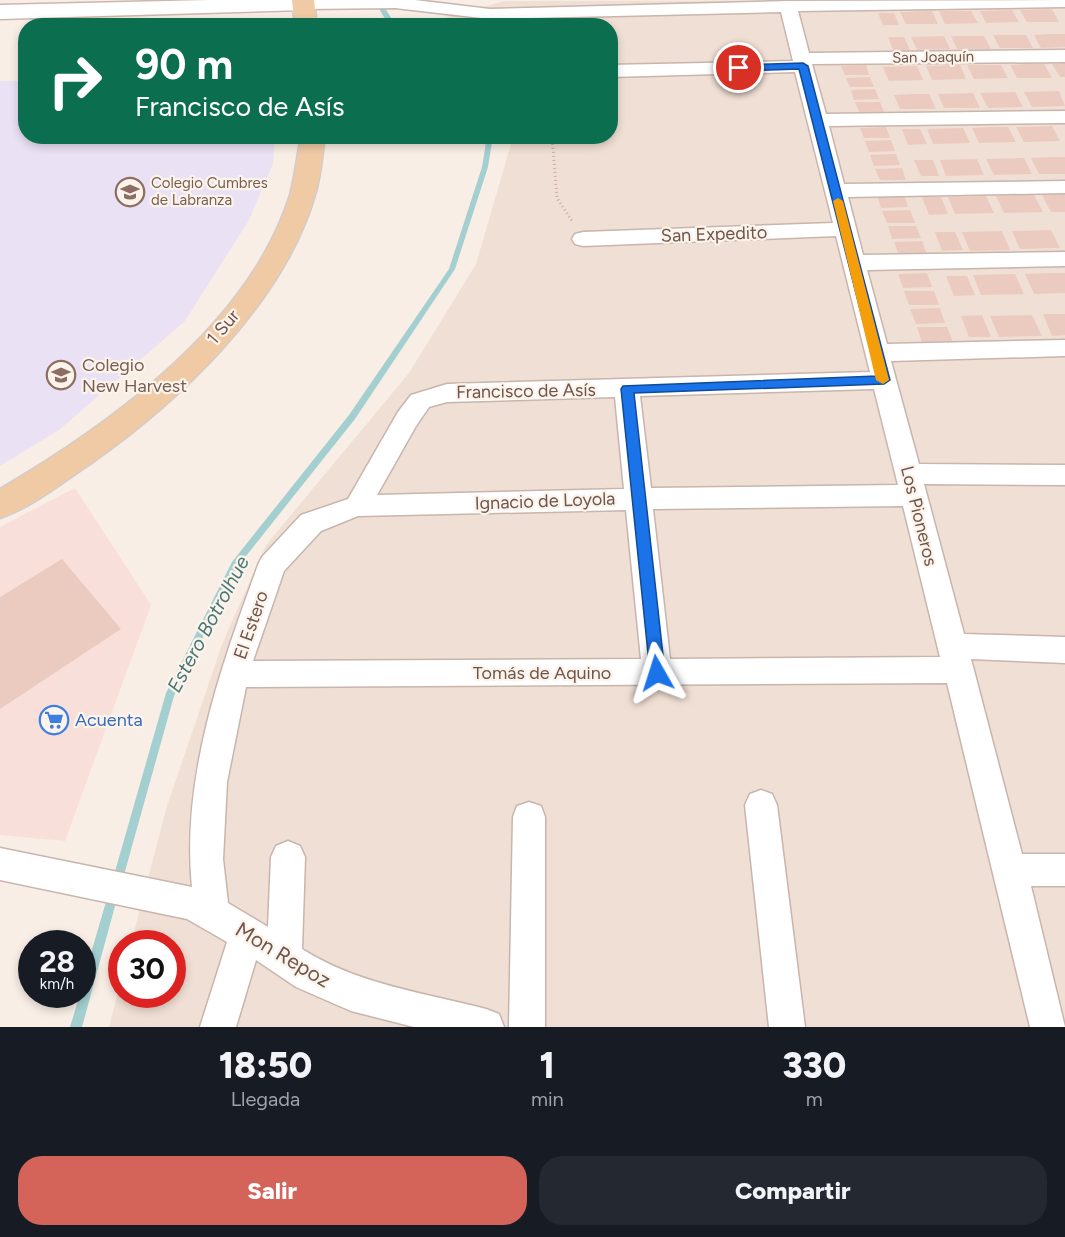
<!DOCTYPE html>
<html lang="es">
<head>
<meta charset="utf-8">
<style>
  body { margin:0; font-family:Figtree,sans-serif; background:#242831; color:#f1f3f6; height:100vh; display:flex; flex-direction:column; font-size:22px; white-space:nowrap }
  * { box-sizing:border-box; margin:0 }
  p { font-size:20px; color:#9ea1a6 }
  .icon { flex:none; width:33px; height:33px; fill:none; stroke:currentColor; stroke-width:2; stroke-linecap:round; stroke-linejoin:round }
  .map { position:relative; height:1027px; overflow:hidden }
  .panel { display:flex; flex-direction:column; background:#171b24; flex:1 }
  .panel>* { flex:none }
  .guide { position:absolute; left:18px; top:18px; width:600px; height:126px; border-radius:24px; box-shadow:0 3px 9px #0003; background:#0b6e4f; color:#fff; overflow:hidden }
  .speed { position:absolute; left:18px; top:930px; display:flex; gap:12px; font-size:30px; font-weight:700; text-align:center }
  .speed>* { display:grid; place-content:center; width:78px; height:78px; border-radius:50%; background:#171b24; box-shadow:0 3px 9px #0003; line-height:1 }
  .speed small { font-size:15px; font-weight:400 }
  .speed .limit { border:9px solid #d22; background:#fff; color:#111 }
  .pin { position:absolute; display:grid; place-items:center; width:51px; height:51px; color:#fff; margin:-26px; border:3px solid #fff; border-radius:50%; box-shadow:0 2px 6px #0007 }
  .me { position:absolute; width:66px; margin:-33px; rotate:354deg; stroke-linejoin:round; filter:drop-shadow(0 0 4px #0008) }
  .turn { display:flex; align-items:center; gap:21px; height:126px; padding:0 18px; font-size:27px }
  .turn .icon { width:78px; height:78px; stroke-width:2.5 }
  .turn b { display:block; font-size:42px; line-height:51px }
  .eta { display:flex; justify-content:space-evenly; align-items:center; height:102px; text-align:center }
  .eta b { font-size:36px; font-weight:800; line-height:42px }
  .cta { display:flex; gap:12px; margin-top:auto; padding:12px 18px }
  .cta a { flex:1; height:69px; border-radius:24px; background:#d46459; color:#fff; font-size:24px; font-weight:800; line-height:69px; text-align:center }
  .cta a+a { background:#242831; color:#f1f3f6 }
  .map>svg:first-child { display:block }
</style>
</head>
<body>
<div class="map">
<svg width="1065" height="1027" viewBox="0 0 1065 1027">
  <rect width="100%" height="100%" fill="#f9eee5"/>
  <path fill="#f0dfd4" d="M1065 0V1027H109L121 981 122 994H172V944L131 943 167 806 223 642 266 545 409 373 476 264 513 137 610 136V26H442L437 20 504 1Z"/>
  <path fill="#f8dfda" d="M75 488 151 605 65 841 0 835V527Z"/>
  <path fill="#ebe1f5" d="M0 81H25L26 136 275 137 273 164 249 220 185 321 59 430 0 466Z"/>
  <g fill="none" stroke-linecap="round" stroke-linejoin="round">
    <path fill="#a3cfd0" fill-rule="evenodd" d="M374 0H380L393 21 400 26C385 26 382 12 374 0Z
      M487 136H493L488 167 455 269 355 419 238 566 174 696 122 882 121 886 117 887 113 886 112 882 166 693 232 562 349 415 449 269 482 167Z
      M113 890 117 891 118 895 82 1027H70L80 994H82V984L108 895 109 891Z"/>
  </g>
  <path fill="#ebcbc0" d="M1052 9 1059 22H1027L1020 10Z
    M1012 10 1019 22 986 23 980 11Z
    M932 11 938 24H906L900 12Z
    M939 11H971L978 23 945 24Z
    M878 13H894L899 25H883Z
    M1050 34H1065V47L1041 48 1034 35Z
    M993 35H1026L1033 48H1000Z
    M944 36 950 49 917 50 911 37Z
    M951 36H984L991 49H957Z
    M888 37H904L910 50H893Z
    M1065 63V77H1060L1052 64Z
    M1027 64H1044L1052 78H1017L1010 65Z
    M866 65 869 75H845L841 66Z
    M960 65 966 79 932 80 926 66Z
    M967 65H1001L1008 78 974 79Z
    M917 66 923 80 889 81 883 67Z
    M870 77 874 87H850L846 78Z
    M875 89 879 99 854 100 851 90Z
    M1059 91 1065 106 1032 107 1024 92Z
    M1015 92 1023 107 988 108 980 93Z
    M973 93 980 108H944L938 94Z
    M912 94H929L936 109H900L894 95Z
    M855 102H880L884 112H859Z
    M1052 126 1060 141 1024 142 1016 127Z
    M886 127 890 138H864L860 128Z
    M990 127H1008L1016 142 979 143 972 128Z
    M963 128 970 143 933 144 927 129Z
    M902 129H920L927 144 908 145Z
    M891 140 895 151 869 152 865 141Z
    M896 154 900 165 874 166 870 155Z
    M1050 157H1065V174H1039L1031 158Z
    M1024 158 1032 174 994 175 986 159Z
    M977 159 984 175 946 176 940 160Z
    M914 160H933L939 176H921Z
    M902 168 906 180H880L875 169Z
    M1062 194H1065V212H1051L1042 195Z
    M877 195H904L908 207 881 208Z
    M1015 195H1034L1043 212 1004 213 996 196Z
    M986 196 994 213 955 214 948 197Z
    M922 197H941L948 214 929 215Z
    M910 210 915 223H887L882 211Z
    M888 226H916L921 238 892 239Z
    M1051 230 1060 248 1020 249 1012 231Z
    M1002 231 1010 250 970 251 962 232Z
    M935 232H955L963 250 942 251Z
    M922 241 927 254 899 255 894 242Z
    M927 273 932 287 903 288 898 274Z
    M1046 273H1065V293L1034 294 1025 274Z
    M1015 274 1024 294 981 295 973 275Z
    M946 276H967L975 295 954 296Z
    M904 291H934L939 305H909Z
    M940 308 945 323 916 324 910 309Z
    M1043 314H1065V335L1052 336Z
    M982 315 991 337H969L961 316Z
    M1032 315 1042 336 999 337 990 316Z
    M917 327H947L953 342H922Z
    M62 559 121 629 0 709V597Z"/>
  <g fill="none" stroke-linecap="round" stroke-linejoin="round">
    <g stroke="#c8b5ac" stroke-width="3">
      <path id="street" d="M299 0H415L490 9 788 1 1065 0V7L798 11 809 53 1065 50V62L812 64 826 114 1065 111V123L829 126 844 184 1065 181V193L848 197 863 255 1065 252V266L867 270 887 344 1065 340V356L891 361 919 464 1065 465V485L924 484 964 634 1065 637V663L971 659 1022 854H1065V886H1031L1065 1027H1030L947 683 246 687 227 782 223 859 228 903 268 927 271 857 276 846 288 841 300 846 305 857 302 949C357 984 424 993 486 1009L499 1014 504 1027H414L351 1011 296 987 256 960 236 1027H200L227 942 187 919 0 880V848L192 887C181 776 221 667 258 565L262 557 301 515 348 499 398 412 411 395 447 384 870 372 836 236 583 246 575 244 572 239 575 234 583 232 833 223 795 72 610 77V65L793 61 781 12 490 19 395 8 304 9 298 8 295 4ZM874 389 898 485 651 488 640 396ZM615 397 624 489 377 495 416 426 429 407 447 402ZM903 506 940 657 670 659 653 509ZM626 510 641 659 253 661 284 571 321 531 358 516Z
        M761 790 772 794 777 805 805 1027H769L745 805 750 794Z
        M529 802 541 806 545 817V1027H509L513 817 517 806Z"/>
    </g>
    <g stroke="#cdb7ad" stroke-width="3">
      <path id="secondary" d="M209 0H312L315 4 312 9 304 10 0 19V5Z"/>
    </g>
    <g stroke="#d4ccca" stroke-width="3">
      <path id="primary" d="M292 0H314L317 26H295Z
        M301 136H325C322 156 321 177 315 195 283 304 180 401 90 464 62 483 32 507 0 518V489C111 424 250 323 290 195 295 176 297 156 301 136Z"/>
    </g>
    <path stroke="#cfaea3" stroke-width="3" stroke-dasharray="1 3" stroke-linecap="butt" d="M552 136 557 198 572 221"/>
    <use href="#street" fill="#fff" fill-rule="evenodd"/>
    <use href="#secondary" fill="#fff" fill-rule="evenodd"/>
    <use href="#primary" fill="#f0caa5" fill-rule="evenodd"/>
  </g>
  <path fill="#1a73e8" stroke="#114b97" stroke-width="1.5" d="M803 63 808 66 890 380 884 384 634 393 665 673 663 677 657 679 652 677 650 673 621 389 623 386 877 376 799 69 739 71 734 68 739 65Z"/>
  <path fill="#f59e0b" d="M838 198 843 201 889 380 883 384 876 380 833 201Z"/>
  <defs>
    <g id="school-ring" transform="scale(1.5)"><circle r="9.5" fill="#fcf3ea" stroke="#8d6e63" stroke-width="1.5"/><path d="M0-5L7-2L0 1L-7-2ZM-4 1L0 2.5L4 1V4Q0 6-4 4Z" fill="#8d6e63"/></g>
    <g id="supermarket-ring" transform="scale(1.5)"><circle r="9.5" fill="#fcf3ea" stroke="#3f7fe0" stroke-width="1.5"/><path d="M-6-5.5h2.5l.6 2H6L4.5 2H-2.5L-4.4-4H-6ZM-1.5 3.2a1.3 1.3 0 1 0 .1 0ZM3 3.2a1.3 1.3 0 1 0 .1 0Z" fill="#3f7fe0"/></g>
  </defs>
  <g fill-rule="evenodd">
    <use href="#school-ring" x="130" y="192"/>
    <use href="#school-ring" x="61" y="375"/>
    <use href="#supermarket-ring" x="54" y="720"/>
  </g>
  <g text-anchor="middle" stroke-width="4.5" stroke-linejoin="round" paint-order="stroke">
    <g font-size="15" fill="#6e554d" stroke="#fcf3ea">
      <text transform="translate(933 57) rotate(-1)" y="5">San Joaquín</text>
    </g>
    <g font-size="15" fill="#785e54" stroke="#fcf3ea" text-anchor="start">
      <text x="151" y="188">Colegio Cumbres<tspan x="151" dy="17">de Labranza</tspan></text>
    </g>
    <g font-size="18" fill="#6e554d" stroke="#fcf3ea">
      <text transform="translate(714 234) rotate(-2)" y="6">San Expedito</text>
      <text transform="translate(223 327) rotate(-49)" y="6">1 Sur</text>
      <text transform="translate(526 391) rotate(-1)" y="6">Francisco de Asís</text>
      <text transform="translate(545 501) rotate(-2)" y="6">Ignacio de Loyola</text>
      <text transform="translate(919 516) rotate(76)" y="6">Los Pioneros</text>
      <text transform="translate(251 625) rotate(-71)" y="6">El Estero</text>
      <text x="542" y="679">Tomás de Aquino</text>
    </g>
    <g font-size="18" fill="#785e54" stroke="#fcf3ea" text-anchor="start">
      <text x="82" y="371">Colegio<tspan x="82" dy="21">New Harvest</tspan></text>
    </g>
    <g font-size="18" fill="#366cbe" stroke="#fcf3ea" text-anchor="start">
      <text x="75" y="726">Acuenta</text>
    </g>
    <g font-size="20" font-style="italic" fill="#477778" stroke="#fcf3ea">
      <text transform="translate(208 624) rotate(-62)" y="7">Estero Botrolhue</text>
    </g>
    <g font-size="21" fill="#6e554d" stroke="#fcf3ea">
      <text transform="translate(283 955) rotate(31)" y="7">Mon Repoz</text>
    </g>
  </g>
</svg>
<div class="speed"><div>28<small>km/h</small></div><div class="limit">30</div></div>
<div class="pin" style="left:739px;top:68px;background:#d93025"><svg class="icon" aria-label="arrive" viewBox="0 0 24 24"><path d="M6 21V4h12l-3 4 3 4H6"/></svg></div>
<svg class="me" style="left:657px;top:673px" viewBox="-20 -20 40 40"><path d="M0-17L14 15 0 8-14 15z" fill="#1a73e8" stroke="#fff" stroke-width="4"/></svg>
<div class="guide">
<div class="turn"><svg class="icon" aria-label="right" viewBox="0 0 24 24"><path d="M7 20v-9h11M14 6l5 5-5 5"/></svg><div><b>90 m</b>Francisco de Asís</div></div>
</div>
</div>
<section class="panel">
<div class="eta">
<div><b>18:50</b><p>Llegada</p></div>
<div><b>1</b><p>min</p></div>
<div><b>330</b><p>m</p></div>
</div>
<div class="cta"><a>Salir</a><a>Compartir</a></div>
</section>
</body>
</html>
